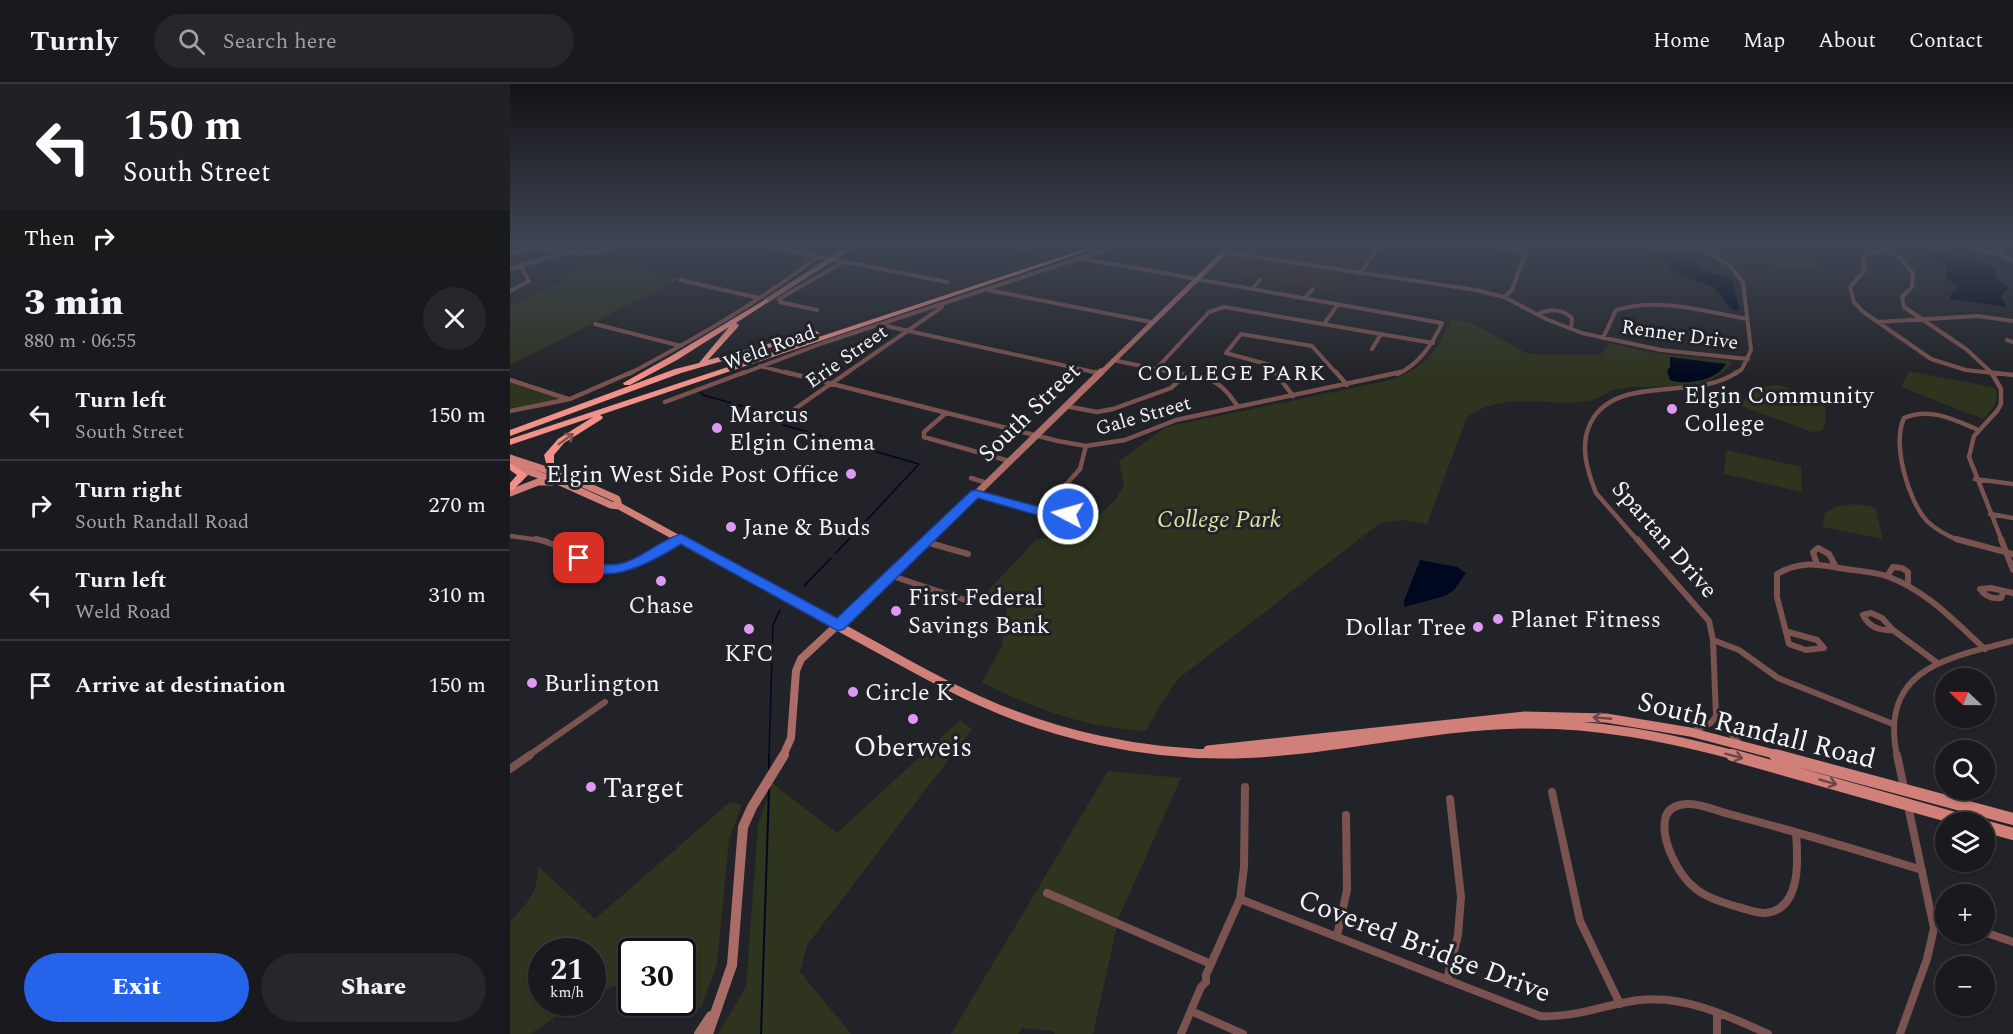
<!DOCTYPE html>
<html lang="en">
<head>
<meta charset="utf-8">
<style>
  body { margin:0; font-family:Spectral,serif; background:#27272b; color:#f1f3f6; height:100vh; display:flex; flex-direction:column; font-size:22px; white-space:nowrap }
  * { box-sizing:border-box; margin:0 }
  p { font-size:20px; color:#9fa1a4 }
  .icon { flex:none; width:33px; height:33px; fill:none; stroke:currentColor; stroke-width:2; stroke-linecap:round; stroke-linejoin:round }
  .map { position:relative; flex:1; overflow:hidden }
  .panel { display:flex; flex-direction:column; background:#1a1a1e; width:510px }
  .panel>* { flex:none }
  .banner { background:#202124; color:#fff; overflow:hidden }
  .needle { width:39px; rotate:292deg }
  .controls { position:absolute; left:1425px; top:584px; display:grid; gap:12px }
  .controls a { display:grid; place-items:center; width:60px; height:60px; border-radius:50%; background:#1a1a1e; box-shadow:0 2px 4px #0004,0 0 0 2px #38383c; font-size:30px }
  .speed { position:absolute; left:18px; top:854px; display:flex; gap:12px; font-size:30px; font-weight:700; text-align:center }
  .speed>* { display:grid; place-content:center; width:78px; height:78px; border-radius:50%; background:#1a1a1e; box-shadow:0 2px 4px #0004,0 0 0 2px #38383c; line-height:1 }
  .speed small { font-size:15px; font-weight:400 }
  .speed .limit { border:3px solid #111; border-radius:9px; background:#fff; color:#111 }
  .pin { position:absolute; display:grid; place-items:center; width:51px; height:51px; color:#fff; margin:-26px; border-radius:12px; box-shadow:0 3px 9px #0006 }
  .me { position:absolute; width:66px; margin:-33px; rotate:276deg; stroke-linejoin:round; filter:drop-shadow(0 0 4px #0008) }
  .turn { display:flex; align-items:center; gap:21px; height:126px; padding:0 24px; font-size:27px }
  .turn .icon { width:78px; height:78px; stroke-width:2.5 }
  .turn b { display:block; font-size:42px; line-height:51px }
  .then { display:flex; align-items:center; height:57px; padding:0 24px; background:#0003; gap:12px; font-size:22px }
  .round { display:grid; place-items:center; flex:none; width:63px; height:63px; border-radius:32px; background:#27272b }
  .summary { display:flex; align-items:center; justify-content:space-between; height:102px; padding:0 24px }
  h1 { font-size:36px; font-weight:800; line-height:45px }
  .primary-button { display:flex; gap:12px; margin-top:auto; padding:12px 24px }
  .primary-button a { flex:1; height:69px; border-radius:36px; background:#2563eb; color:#fff; font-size:24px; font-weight:800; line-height:69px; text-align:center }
  .primary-button a+a { background:#27272b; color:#f1f3f6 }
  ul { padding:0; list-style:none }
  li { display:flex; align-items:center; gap:18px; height:90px; padding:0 24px; border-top:2px solid #38383c }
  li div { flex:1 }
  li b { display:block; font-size:22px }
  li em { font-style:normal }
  header { display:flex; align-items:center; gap:36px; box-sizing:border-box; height:84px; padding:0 30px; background:#1a1a1e; border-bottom:2px solid #38383c }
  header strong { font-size:28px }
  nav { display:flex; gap:33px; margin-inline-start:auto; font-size:21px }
  .search { width:420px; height:54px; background:#27272b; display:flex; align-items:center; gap:15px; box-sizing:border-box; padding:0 21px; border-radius:33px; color:#9fa1a4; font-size:22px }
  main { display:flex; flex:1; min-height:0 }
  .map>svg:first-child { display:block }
</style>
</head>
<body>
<header>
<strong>Turnly</strong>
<div class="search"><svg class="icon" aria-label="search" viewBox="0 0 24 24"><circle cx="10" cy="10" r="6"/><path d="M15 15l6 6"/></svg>Search here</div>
<nav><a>Home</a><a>Map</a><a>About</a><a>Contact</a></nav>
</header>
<main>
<section class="panel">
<div class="banner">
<div class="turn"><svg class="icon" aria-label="left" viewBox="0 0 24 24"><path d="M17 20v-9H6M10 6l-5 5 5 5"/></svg><div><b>150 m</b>South Street</div></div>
<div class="then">Then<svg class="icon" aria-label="right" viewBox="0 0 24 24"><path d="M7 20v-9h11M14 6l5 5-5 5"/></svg></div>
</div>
<div class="summary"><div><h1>3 min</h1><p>880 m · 06:55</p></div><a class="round"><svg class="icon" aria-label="close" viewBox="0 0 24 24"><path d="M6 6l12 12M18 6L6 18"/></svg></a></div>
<ul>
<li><svg class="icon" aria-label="left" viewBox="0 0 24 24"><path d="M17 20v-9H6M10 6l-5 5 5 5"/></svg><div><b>Turn left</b><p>South Street</p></div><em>150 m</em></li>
<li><svg class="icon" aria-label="right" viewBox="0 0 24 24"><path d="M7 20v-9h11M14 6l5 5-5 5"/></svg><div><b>Turn right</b><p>South Randall Road</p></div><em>270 m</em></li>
<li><svg class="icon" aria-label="left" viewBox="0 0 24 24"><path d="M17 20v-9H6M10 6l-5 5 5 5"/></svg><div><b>Turn left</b><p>Weld Road</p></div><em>310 m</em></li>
<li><svg class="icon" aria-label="arrive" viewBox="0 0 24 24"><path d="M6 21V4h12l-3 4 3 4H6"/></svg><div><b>Arrive at destination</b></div><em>150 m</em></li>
</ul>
<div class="primary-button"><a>Exit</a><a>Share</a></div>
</section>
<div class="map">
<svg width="1503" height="950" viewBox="0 0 1503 950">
  <rect width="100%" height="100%" fill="#222328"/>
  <path fill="#36271c" d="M723 160H869L848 190 836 189 823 207 697 185Z"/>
  <path fill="#2e341e" d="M1184 160H1302L1310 186 1218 177 1210 175Z
    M99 181 172 194 0 281V221L49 199 50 192Z
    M941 236 959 238 1019 270 1090 271 1099 259 1144 269 1223 277C1202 312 1141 298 1107 305 1098 307 1091 314 1082 316 1039 325 997 305 957 333L917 440 893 436 870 439 668 595 652 618 636 647C575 643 526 626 472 598L492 562 497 519 475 510 526 456 562 449 579 441 605 416 614 402 609 377 656 343 876 297C916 284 923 272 941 236Z
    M1399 287 1486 304C1489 318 1483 325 1473 335L1391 303Z
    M0 298 49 314 48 316 0 324Z
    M1269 301 1315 315 1316 337 1312 347 1302 348 1231 322 1242 304Z
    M1216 366 1291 383 1292 408 1214 390Z
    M1345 420 1365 423 1373 455 1313 443 1315 429 1328 422Z
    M450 636 462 645 297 861 290 888 341 950H208L236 903 248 741 262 699 327 749Z
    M598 687 671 694 609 833 583 950H545L542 947 513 944 508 950H441Z
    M220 718 232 721 219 755 207 880 191 924 173 915 172 867H122L121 903 106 902 83 910 82 867H32V918H68L20 950H0V838C18 817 28 811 28 782L85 835Z"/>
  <path fill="#00081f" d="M1129 160 1162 161 1183 172 1191 185 1222 196 1229 224 1226 227 1220 224 1204 203 1168 190 1153 177 1125 168 1124 166Z
    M1410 167 1435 169 1481 181 1486 185V194L1499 205 1492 210 1491 214 1497 223 1440 215 1441 210 1448 203 1437 194 1435 181Z
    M1160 273 1216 280C1207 296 1177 302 1160 296L1157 287 1160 283Z
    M910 476 947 483 956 489 944 506 935 512 894 523V517Z"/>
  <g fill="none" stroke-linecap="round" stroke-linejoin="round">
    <path stroke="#00081f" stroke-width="1.5" d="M191 308 193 311 267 332 273 341 409 380 326 469
      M294 502 321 474
      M259 672 263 541 270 526"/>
    <path stroke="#00081f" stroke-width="2" d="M259 685V671
      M251 950 259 705"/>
    <path stroke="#7a524f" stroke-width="4" d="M246 160 437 198
      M488 160 516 164 527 160
      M963 160 1016 167
      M1182 160 1218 180 1233 198 1241 266 1232 285 1225 290
      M1367 160 1390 174 1403 189 1402 203 1392 213 1394 223 1456 265 1483 290
      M1446 160 1485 169 1503 177
      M27 163C61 170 79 173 113 160
      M1377 167 1360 168 1352 172 1355 186 1340 203 1344 218 1352 227 1421 275 1456 286 1492 290
      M714 168 966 206 994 213 1036 235 1072 249 1151 266 1238 275
      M1485 169 1492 165 1493 160
      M0 170 36 160
      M569 174 932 239C922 261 910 279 888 290
      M0 185 54 169
      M850 190 870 160
      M170 196 249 214
      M742 205 750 196
      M478 206 641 238
      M0 207 19 197 11 183
      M994 213 1002 206 1019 160
      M795 214 803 205
      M307 226 270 218 269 215 335 177
      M1027 230C1040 225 1051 224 1062 234L1061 245
      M1367 238 1468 232 1503 237
      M85 240 171 262
      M814 240 828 220
      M372 241 588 289
      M1093 254 1106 226C1149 213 1194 227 1237 235
      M1497 256 1503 258
      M862 265 871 250
      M603 276 669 290
      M250 282 281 290
      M646 285 699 228 714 223 923 259
      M119 290C184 255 250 218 308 172
      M231 290 313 259 613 160
      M335 290 432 223
      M767 290 760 281 716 269 731 250 802 262 827 290"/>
    <path stroke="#7a524f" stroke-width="4.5" d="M275 288 548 357 576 362 615 356 666 336 891 288
      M585 288 588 289
      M662 288C697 296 707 290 728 323
      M765 288 783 312
      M826 288 837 301
      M1478 288 1503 291
      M1481 288 1491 305V320L1487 327 1464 352 1459 373 1492 457
      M0 296 58 315
      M155 318 235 288
      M555 322 587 328 603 325 661 304 675 291
      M286 324 338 288
      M0 327 60 315 122 288
      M436 329 414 348V353L499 377
      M461 394 477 399
      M1465 395 1503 400
      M466 410 552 433 558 430V426L548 411
      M531 428 570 385 576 362
      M1480 430 1503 434
      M0 452 37 457
      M166 457 171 454
      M1128 457 1086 409C1077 386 1069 361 1081 338 1107 289 1186 318 1227 288
      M1450 457C1438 452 1426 446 1417 437 1398 417 1382 360 1394 334 1419 323 1443 335 1466 345"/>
    <path stroke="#7a524f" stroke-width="6" d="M26 455C42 458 54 466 69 474 106 496 135 475 169 455
      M1127 455 1199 537 1203 556 1206 632 1230 660
      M1446 455 1503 470
      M1491 455 1503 486
      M416 458 458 470
      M1307 480 1303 468 1308 464 1319 470 1326 483
      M382 492 461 518
      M1377 492 1383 483 1392 484 1398 488V501
      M1494 507 1491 514C1482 515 1475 513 1470 505L1481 504 1503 509
      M1361 529 1372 534 1383 546C1370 547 1359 543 1353 531Z
      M1383 546 1426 578
      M1278 548 1307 556 1314 564 1296 566 1279 560 1267 513V490C1289 477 1305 480 1329 484 1345 487 1364 487 1379 493 1417 507 1446 539 1475 565
      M1203 556 1229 566 1268 594 1383 640
      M1181 648 1201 639 1206 632
      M18 672 95 618
      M1387 672C1369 585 1436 574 1503 557"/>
    <path stroke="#7a524f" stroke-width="8" d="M1387 671 1394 704
      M0 685 20 671
      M1042 708 1070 837 1110 920
      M1286 749C1288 774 1292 827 1254 829 1246 829 1236 825 1228 823 1214 819 1197 814 1186 805 1169 792 1151 758 1155 736 1156 728 1162 723 1170 721 1185 717 1204 726 1219 730 1284 747 1348 766 1412 786
      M537 809 701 880
      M730 815 1030 932C1066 934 1095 920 1130 916 1174 911 1219 932 1258 950
      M1423 831 1436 835
      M1474 848 1503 858
      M827 852 837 806 836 731
      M937 896 948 851 951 813 940 715
      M681 927 733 950
      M1207 930V950
      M671 950 691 903 696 898V891L730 815 734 783 735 703
      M1390 950 1417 875 1424 844 1398 722"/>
    <path stroke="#aa6c66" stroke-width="5" d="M256 217 345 160
      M590 290 723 160"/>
    <path stroke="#aa6c66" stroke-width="7" d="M418 457 591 288"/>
    <path stroke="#aa6c66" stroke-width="8" d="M273 672 281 654 286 587 291 575 420 455"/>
    <path stroke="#aa6c66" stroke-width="10" d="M189 950 201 932
      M198 950 222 881 233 743 242 723 274 671"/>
    <path stroke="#d07f79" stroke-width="7" d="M0 374 55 392 107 415 109 422
      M0 381 52 399 101 421 109 422 173 457
      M0 409 28 398H42"/>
    <path stroke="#d07f79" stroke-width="9" d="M170 455C229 487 288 520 346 552 387 574 427 598 470 617 545 651 631 670 714 670 814 670 913 641 1013 640 1087 639 1157 653 1228 672
      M698 666 1015 632 1096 634 1180 648 1271 672"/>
    <path stroke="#d07f79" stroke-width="12" d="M1222 671 1459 738
      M1265 671 1503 735
      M1474 742 1503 750"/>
    <path fill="#f29189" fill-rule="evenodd" d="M590 160H598L90 331 93 333 92 335 54 359 44 371V380L58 390 60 392 58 394H52L37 383 34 371 48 355 83 333 0 361V355Z
      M256 215 259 217 258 218 226 239 229 241 228 243 198 276 306 247 310 249 171 289 0 352V346L165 285 189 279 219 243 167 276 120 301H114L113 299 161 272Z
      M0 379 18 391 3 406 0 407V399L7 391 0 386Z"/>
  </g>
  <defs><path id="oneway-shaft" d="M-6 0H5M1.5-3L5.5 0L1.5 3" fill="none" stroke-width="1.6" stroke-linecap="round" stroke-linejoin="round" transform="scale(1.5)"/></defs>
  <use stroke="#805454" href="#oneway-shaft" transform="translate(56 355) rotate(-36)"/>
  <g stroke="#684848">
    <use href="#oneway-shaft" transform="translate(1092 634) rotate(-175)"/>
    <use href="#oneway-shaft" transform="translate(1224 672) rotate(15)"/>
    <use href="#oneway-shaft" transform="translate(1318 698) rotate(16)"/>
  </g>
  <linearGradient id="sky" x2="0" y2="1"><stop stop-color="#131316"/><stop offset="0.55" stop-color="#3e4553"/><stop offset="1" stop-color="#3e4553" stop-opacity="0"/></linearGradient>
  <rect width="1503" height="293" fill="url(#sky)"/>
  <path fill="#2563eb" stroke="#184099" stroke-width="1.5" d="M466 406 548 428 558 426 564 430 562 433 548 437 468 414 334 545 328 547 171 460C144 477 89 509 63 474L69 470C77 472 84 478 91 480 121 487 145 457 171 450L327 534 461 407Z"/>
  <g fill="#dd99f3" stroke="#222328" stroke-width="2">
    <circle cx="1162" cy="325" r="6"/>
    <circle cx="207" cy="344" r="6"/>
    <circle cx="341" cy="390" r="6"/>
    <circle cx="221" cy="443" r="6"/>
    <circle cx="151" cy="497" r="6"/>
    <circle cx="386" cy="527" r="6"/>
    <circle cx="988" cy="535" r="6"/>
    <circle cx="968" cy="543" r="6"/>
    <circle cx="239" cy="545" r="6"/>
    <circle cx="22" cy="599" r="6"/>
    <circle cx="343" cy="608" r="6"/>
    <circle cx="403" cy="635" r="6"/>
    <circle cx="81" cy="703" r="6"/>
  </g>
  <g text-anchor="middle" stroke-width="6" stroke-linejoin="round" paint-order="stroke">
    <g font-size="20" fill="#f4f5f9" stroke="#222328">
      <text transform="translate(1170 250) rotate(8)" y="7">Renner Drive</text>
      <text transform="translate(259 263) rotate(-20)" y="7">Weld Road</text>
      <text transform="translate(336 272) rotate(-35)" y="7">Erie Street</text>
      <text transform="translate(633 331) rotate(-16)" y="7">Gale Street</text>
    </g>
    <g font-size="22" letter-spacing="1.5" fill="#f4f5f9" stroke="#222328">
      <text x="722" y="296">COLLEGE PARK</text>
    </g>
    <g font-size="24" fill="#f4f5f9" stroke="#222328" text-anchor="start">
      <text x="1174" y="319">Elgin Community<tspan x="1174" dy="28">College</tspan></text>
      <text x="219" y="338">Marcus<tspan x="219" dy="28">Elgin Cinema</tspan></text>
      <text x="329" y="398" text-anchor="end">Elgin West Side Post Office</text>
      <text x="233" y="451">Jane &amp; Buds</text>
      <text x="398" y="521">First Federal<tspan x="398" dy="28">Savings Bank</tspan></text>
      <text x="151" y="529" text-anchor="middle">Chase</text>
      <text x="1000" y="543">Planet Fitness</text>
      <text x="956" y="551" text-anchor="end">Dollar Tree</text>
      <text x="239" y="577" text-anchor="middle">KFC</text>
      <text x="34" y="607">Burlington</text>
      <text x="355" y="616">Circle K</text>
    </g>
    <g font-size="24" fill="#f4f5f9" stroke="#222328">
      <text transform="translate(519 328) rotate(-44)" y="8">South Street</text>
      <text transform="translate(1155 455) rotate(49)" y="8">Spartan Drive</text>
    </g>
    <g font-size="24" font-style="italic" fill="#d4e5a2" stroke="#222328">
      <text x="709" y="443">College Park</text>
    </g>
    <g font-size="28" fill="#f4f5f9" stroke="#222328">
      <text transform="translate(1247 645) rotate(14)" y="10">South Randall Road</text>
      <text transform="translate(915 861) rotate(21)" y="10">Covered Bridge Drive</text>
    </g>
    <g font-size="28" fill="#f4f5f9" stroke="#222328">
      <text x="403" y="672">Oberweis</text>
      <text x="93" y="713" text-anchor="start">Target</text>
    </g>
  </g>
</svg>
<div class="controls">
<a><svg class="needle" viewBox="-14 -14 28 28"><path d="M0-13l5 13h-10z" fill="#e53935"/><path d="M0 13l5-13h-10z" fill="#9fa1a4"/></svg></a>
<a><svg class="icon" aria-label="search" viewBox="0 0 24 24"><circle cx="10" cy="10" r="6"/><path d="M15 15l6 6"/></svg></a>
<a><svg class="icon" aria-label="layers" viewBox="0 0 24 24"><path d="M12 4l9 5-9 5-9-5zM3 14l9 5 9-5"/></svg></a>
<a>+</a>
<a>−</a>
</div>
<div class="speed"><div>21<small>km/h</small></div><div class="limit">30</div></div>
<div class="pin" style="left:69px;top:474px;background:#d93025"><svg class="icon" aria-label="arrive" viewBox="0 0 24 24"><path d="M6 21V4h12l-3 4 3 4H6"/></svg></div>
<svg class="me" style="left:558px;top:430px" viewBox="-20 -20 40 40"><circle r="17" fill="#2563eb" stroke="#fff" stroke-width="3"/><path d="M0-11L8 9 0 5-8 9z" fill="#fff"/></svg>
</div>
</main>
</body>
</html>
